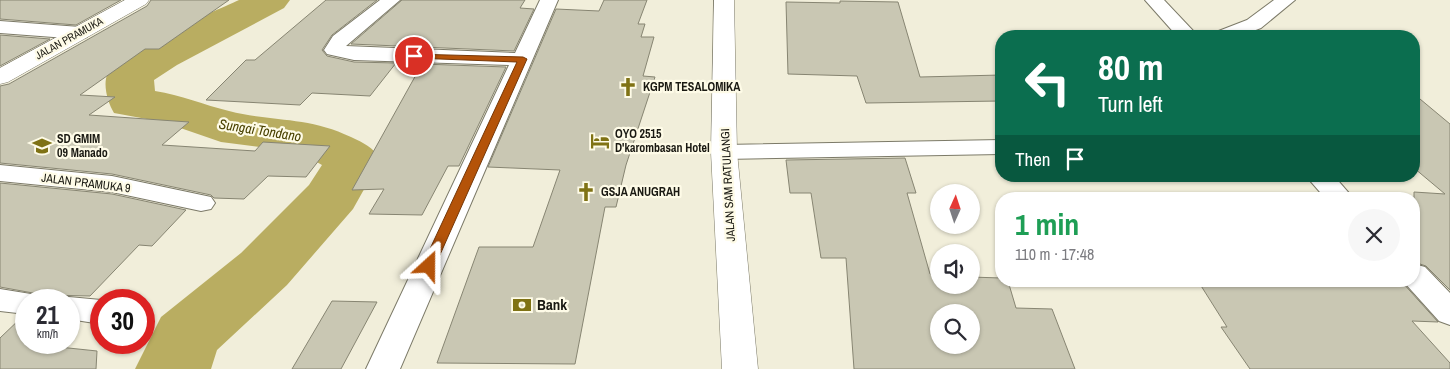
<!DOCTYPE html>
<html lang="en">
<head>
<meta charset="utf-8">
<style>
  body { margin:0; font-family:"Archivo Narrow",sans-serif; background:#f7f7f7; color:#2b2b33; height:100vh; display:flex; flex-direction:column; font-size:19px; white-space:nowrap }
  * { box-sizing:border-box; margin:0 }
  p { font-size:16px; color:#7c7c81 }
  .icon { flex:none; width:28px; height:28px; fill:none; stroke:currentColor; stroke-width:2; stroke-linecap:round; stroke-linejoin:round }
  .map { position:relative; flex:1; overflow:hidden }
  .panel { position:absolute; left:995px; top:192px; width:425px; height:95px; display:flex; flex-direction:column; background:#fff; border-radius:20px; box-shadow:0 1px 4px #0004 }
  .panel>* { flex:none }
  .hud { position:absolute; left:995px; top:30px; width:425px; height:152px; border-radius:20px; box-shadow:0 1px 4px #0004; background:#0b6e4f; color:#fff; overflow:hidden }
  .needle { width:32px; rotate:3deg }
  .controls { position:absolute; left:930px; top:184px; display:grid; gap:10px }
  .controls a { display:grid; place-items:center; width:50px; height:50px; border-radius:50%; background:#fff; box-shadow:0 1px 4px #0004; font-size:25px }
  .speed { position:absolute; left:15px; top:289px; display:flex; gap:10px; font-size:25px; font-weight:700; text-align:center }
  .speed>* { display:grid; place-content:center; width:65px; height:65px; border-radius:50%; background:#fff; box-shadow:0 1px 4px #0004; line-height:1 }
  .speed small { font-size:12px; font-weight:400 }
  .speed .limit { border:8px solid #d22; background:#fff; color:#111 }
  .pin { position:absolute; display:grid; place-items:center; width:42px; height:42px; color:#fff; margin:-21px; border:2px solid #fff; border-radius:50%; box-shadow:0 1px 5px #0007 }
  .me { position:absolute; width:55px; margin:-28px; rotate:24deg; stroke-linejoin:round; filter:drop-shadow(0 0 4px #0008) }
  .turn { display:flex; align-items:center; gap:18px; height:105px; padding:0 20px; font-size:22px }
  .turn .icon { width:65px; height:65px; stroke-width:2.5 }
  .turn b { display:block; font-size:35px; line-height:42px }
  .then { display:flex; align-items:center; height:48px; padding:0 20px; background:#0003; gap:10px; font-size:19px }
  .round { display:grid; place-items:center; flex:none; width:52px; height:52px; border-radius:26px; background:#f7f7f7 }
  .overview { display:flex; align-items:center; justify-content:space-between; height:85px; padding:0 20px }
  h1 { font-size:30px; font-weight:800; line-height:38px; color:#1e9e55 }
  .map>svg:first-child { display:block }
</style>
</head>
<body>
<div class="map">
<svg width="1450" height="369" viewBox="0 0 1450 369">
  <rect width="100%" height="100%" fill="#f1eeda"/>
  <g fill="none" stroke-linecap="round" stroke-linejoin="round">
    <path fill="#b9ad61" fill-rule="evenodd" d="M239 0H290L284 8 177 65 154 80 155 91C181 95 204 105 229 111 272 122 308 116 351 137 364 143 372 147 381 159L353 209 287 285 217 350 211 369H135L161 317 241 253 309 185 322 165 299 152 221 142 163 122 114 113C108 103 102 84 108 73 121 50 211 13 239 0Z"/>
  </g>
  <path fill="#c9c7b3" stroke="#878572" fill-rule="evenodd" d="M0 0H121L76 25 0 19Z
    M151 0H229L159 49H145L80 95 115 97 89 115 189 122 162 145 255 151 263 142 330 146 306 177 268 176 244 199 214 198 211 195 112 174 0 163V86L9 84 147 6Z
    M326 0H377L332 35 322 50 327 56 354 62 396 63 370 96 312 93 300 105 206 100 246 60H255Z
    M402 0H525L520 8 534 9 514 51 351 44Z
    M604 0H647L638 24H645L641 37H654L643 76 655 77 626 165 616 207H605L575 364 437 363 479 247H533L560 170 488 167 556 9 599 11Z
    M840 1 898 2 920 77 1001 75V101L866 103 857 76 788 74 786 2 840 3Z
    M0 35 50 39 0 66Z
    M422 64 506 67 459 166H448L422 215 369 214 384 189 352 190Z
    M1414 94 1450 124V290L1426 266 1414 262V192L1445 194 1414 168Z
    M905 158 916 193H907L930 274 939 275V285H971V277L1001 278V281H1008L1016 308 1052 309 1075 369H854L846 258H821L811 193H790L786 160ZM939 312H971V345H939Z
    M0 183 112 194 186 210 152 246 139 245 90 296 44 295 0 287Z
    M1198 281H1401L1438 322 1412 321 1450 363V369H1250L1221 327H1227Z
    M332 301 377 302 341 369H292Z
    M23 316H26V342H43L40 345 97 351 96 369H0V338Z"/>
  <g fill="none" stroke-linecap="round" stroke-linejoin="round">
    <g stroke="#7c7a68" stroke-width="2">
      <path id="minor" d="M380 0H400L346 46 515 53 540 0H558L400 369H366L509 65 354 60 327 54 324 50 333 36Z
        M1145 0H1164L1198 36H1177Z
        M1274 0H1295L1261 28 1240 36H1213L1216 32 1247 20Z
        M0 21 80 27 87 29 90 33 87 37 80 39 0 33Z
        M1001 140V154L724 159 715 157 712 152 715 147 724 145Z
        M0 165 112 176 211 197 215 203 211 209 201 211 112 192 0 181Z
        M1306 176H1334L1354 199H1326Z
        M1414 264 1425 267 1450 293V325L1439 321 1403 281H1414Z
        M0 289 37 295 40 300H26V314L0 311Z
        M69 297 101 300V324L69 319V300H58Z"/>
    </g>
    <g stroke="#7c7a68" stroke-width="1">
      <path id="tertiary" d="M125 0H149L146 4 8 82 0 84V68Z"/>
    </g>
    <g stroke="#7c7a68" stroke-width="1">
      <path id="primary" d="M714 0H734L737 152 758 369H722L711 152Z"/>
    </g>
    <use href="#minor" fill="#fff" fill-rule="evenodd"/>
    <use href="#tertiary" fill="#fff" fill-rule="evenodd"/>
    <use href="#primary" fill="#fff" fill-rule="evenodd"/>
  </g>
  <path fill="#b45309" stroke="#753606" d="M411 54 523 57 527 59 435 266 429 270 422 266 517 62 414 58 410 56Z"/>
  <defs>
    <g id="church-bare" transform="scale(1.5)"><path d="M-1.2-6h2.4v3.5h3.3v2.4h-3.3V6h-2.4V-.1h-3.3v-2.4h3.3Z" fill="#7f7214" stroke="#fefbe7" stroke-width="2.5" paint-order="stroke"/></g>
    <g id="hotel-bare" transform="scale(1.5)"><path d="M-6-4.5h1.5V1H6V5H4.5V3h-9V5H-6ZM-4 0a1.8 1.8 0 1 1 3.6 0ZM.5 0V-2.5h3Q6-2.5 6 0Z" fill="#7f7214" stroke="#fefbe7" stroke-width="2.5" paint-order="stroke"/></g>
    <g id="school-bare" transform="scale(1.5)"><path d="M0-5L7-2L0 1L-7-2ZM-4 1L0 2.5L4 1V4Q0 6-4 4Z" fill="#7f7214" stroke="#fefbe7" stroke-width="2.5" paint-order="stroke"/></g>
    <g id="bank-bare" transform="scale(1.5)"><path d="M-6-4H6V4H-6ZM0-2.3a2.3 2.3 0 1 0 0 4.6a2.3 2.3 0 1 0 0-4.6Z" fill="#7f7214" stroke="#fefbe7" stroke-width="2.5" paint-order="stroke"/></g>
  </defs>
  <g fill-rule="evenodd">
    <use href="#church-bare" x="628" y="87"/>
    <use href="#hotel-bare" x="600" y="141"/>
    <use href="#school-bare" x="42" y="146"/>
    <use href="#church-bare" x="586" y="192"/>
    <use href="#bank-bare" x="522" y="305"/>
  </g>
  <g text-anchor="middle" stroke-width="4.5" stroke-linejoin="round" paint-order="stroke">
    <g font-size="11" fill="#1a1912" stroke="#fefbe7">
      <text transform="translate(69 38) rotate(-29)" y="4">JALAN PRAMUKA</text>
    </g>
    <g font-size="12" font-weight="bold" fill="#1a1912" stroke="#fefbe7" text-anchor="start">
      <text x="643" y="91">KGPM TESALOMIKA</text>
      <text x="615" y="138">OYO 2515<tspan x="615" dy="14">D'karombasan Hotel</tspan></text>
      <text x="57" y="143">SD GMIM<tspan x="57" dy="14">09 Manado</tspan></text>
      <text x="601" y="196">GSJA ANUGRAH</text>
    </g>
    <g font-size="12" fill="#1a1912" stroke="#fefbe7">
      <text transform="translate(86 183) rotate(7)" y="4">JALAN PRAMUKA 9</text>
      <text transform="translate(728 185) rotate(-93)" y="4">JALAN SAM RATULANGI</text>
    </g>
    <g font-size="14" font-style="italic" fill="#494101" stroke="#fefbe7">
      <text transform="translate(260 130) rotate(9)" y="5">Sungai Tondano</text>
    </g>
    <g font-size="15" font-weight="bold" fill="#1a1912" stroke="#fefbe7" text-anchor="start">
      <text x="537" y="310">Bank</text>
    </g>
  </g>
</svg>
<div class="controls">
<a><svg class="needle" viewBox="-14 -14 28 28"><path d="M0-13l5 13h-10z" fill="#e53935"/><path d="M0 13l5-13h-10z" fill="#7c7c81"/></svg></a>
<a><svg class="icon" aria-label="sound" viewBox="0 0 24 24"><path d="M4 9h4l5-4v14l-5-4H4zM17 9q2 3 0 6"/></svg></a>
<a><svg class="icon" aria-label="search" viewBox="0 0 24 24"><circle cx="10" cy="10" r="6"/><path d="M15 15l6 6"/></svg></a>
</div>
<div class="speed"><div>21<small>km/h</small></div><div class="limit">30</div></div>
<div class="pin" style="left:414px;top:56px;background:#d93025"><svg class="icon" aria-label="arrive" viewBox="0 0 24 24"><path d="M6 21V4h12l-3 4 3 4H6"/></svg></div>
<svg class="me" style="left:429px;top:266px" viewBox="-20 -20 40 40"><path d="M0-17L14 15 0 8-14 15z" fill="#b45309" stroke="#fff" stroke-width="4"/></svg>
<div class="hud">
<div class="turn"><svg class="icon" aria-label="left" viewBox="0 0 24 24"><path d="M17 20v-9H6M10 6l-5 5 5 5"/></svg><div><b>80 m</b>Turn left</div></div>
<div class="then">Then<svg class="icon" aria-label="arrive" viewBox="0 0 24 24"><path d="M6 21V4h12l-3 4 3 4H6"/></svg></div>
</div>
<section class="panel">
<div class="overview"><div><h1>1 min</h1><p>110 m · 17:48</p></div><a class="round"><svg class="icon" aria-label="close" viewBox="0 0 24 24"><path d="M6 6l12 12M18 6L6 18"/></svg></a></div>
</section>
</div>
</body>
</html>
